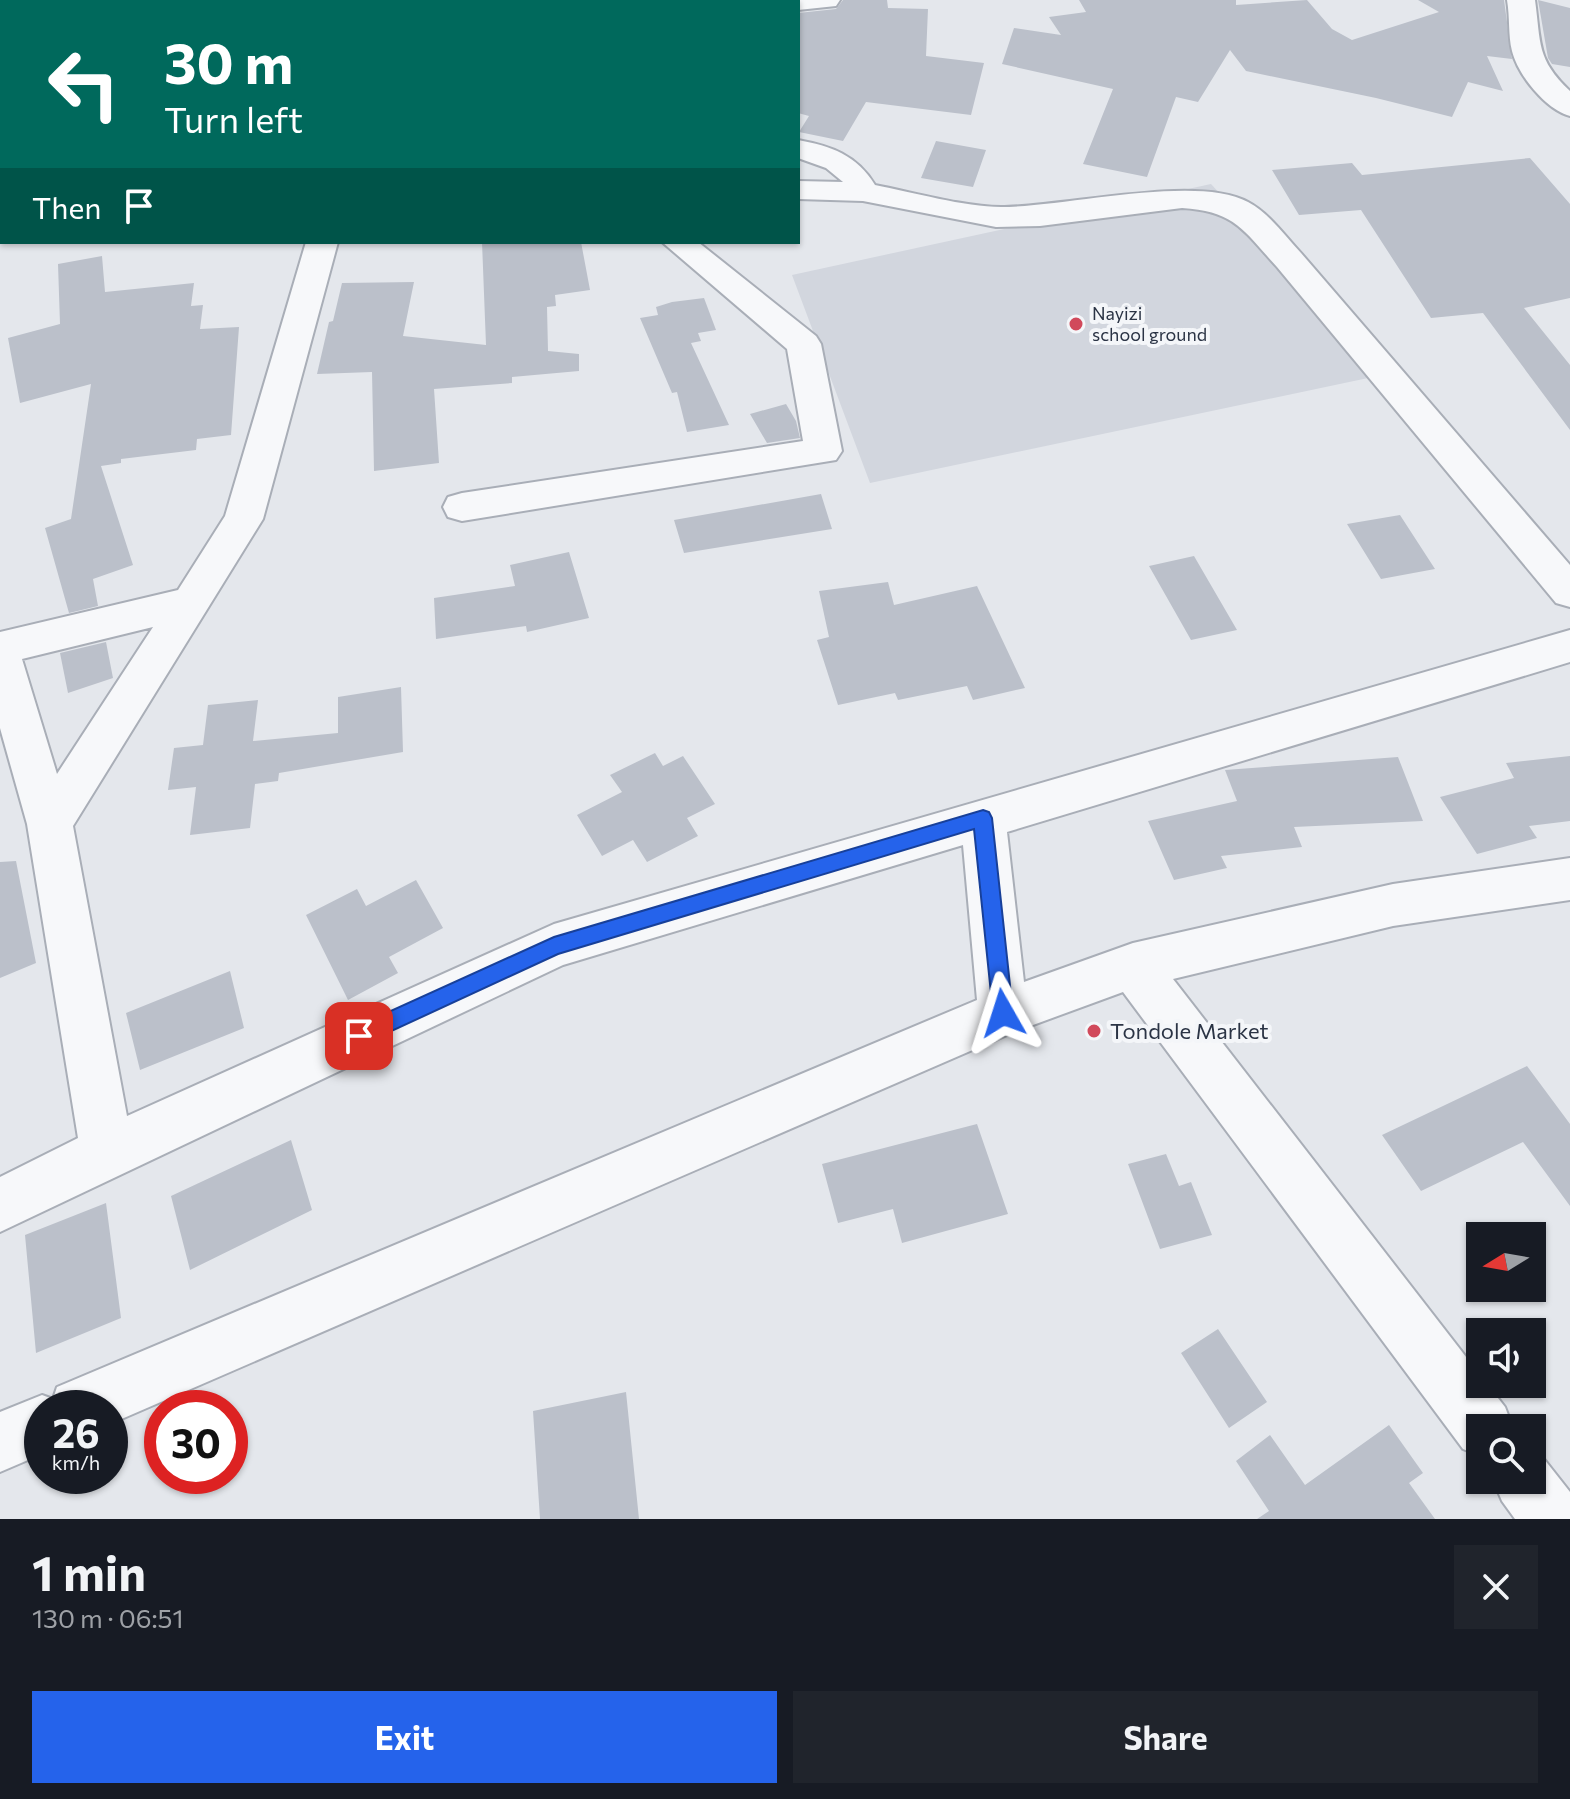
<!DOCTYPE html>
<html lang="en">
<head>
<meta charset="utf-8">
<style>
  body { margin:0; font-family:Commissioner,sans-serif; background:#20242c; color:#f1f3f6; height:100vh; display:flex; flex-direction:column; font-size:30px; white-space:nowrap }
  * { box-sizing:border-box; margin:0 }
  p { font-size:26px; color:#9ea1a6 }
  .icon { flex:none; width:44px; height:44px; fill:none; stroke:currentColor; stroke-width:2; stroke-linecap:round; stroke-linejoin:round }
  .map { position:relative; height:1519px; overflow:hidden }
  .drawer { display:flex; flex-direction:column; background:#171b24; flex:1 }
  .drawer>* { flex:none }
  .banner { position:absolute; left:0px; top:0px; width:800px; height:244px; box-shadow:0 2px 6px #0004; background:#00695c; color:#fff; overflow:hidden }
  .needle { width:52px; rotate:259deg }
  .fabs { position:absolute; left:1466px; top:1222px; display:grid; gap:16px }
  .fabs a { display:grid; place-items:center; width:80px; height:80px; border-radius:0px; background:#171b24; box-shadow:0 2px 6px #0004; font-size:40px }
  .speed { position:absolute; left:24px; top:1390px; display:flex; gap:16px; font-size:40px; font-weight:700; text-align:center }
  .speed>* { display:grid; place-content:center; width:104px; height:104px; border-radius:50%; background:#171b24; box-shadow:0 2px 6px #0004; line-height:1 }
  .speed small { font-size:20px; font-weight:400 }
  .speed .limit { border:12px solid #d22; background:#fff; color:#111 }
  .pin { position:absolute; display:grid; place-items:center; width:68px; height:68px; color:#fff; margin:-34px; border-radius:16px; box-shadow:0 4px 12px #0006 }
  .me { position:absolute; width:88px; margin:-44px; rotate:354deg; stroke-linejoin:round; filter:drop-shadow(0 0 6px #0008) }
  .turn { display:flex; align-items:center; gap:28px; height:168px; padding:0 32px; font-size:36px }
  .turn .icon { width:104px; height:104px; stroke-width:2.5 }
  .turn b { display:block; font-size:56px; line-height:68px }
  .then { display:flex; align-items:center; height:76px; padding:0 32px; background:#0003; gap:16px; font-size:30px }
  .round { display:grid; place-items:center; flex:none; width:84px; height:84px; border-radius:0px; background:#20242c }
  .head { display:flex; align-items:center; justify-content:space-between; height:136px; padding:0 32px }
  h1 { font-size:48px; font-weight:700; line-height:60px }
  .action { display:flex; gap:16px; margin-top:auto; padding:16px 32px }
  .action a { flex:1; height:92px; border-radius:0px; background:#2563eb; color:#fff; font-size:32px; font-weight:700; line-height:92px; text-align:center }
  .action a+a { background:#20242c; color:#f1f3f6 }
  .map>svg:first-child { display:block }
</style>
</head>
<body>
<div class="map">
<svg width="1570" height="1519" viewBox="0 0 1570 1519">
  <rect width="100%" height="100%" fill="#e4e7ec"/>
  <path fill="#d2d6de" d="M1211 184 1387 374 870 483 792 275Z"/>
  <path fill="#bbc0ca" d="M843 0H887L888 8 928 9 926 56 984 63 971 115 866 102 843 141 799 132 809 116 798 113V13L836 9Z
    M1079 0H1236V5L1307 0 1332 29 1352 40 1439 12 1418 0H1504L1512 59 1487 56 1503 91 1468 82 1452 117 1376 98 1246 71 1230 50 1198 102 1176 97 1147 177 1083 164 1113 89 1002 64 1014 28 1061 35 1049 17 1086 12Z
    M1538 0 1570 8V67L1552 64 1548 58Z
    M936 141 986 150 973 187 921 178Z
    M1530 158 1570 204V298L1524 308 1570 365V430L1483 313 1431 318 1361 210 1299 215 1272 170 1352 163 1362 175Z
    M482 242H581L590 290 555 295 556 306 547 307 548 351 579 354V371L512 377V383L434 389 439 463 374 471 372 372 317 374 329 322 333 321 342 283 414 282 403 336 486 345Z
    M102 256 105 292 194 283 191 306 203 305 200 329 239 327 231 435 197 439 196 450 121 459V463L101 466 133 565 93 579 98 606 69 613 45 528 71 519 91 384 20 403 8 338 60 324 58 264Z
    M704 298 716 330 698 333 701 341 691 343 729 425 687 432 677 392 672 393 640 318 658 315 656 307 672 302Z
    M786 404 796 421 800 438 767 443 750 414Z
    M821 494 832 529 684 553 674 520Z
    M1400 515 1435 569 1381 579 1347 524Z
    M569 552 589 618 527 632 526 626 436 639 434 598 515 586 510 565Z
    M1194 556 1237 630 1191 640 1149 566Z
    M888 582 894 605 977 586 1025 688 973 700 967 686 898 700 895 693 838 705 817 640 829 637 819 591Z
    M106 642 113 678 68 693 60 653Z
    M401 687 403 752 279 773 278 781 255 784 250 828 190 835 196 787 168 790 174 748 203 745 208 705 258 700 253 741 338 733V697Z
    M655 753 663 766 683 756 715 804 687 818 698 836 647 862 633 840 602 856 577 815 622 792 610 775Z
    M1570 756V821L1529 826 1537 838 1477 854 1440 797 1514 778 1506 763Z
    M1398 757 1423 821 1294 827 1302 847 1221 856 1227 868 1174 880 1148 821 1237 801 1225 770Z
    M16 861 36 963 0 978V862Z
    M416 880 443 928 389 957 398 973 348 1000 306 915 357 889 366 906Z
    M230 971 244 1028 140 1070 126 1013Z
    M1527 1066 1570 1124V1206L1523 1142 1421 1191 1382 1135Z
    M977 1124 1008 1214 902 1243 893 1209 838 1223 822 1164Z
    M291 1140 312 1210 190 1270 171 1196Z
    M1166 1154 1179 1186 1191 1182 1212 1235 1160 1249 1128 1164Z
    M106 1203 121 1318 36 1353 25 1235Z
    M1218 1329 1267 1402 1229 1428 1181 1353Z
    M626 1392 639 1519H540L533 1411Z
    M1389 1425 1423 1473 1409 1483 1435 1519H1257L1269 1511 1236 1461 1270 1435 1305 1485Z"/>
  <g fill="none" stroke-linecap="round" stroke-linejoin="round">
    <g stroke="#a9aeb7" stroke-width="4">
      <path id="street" d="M641 0H669L640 2Z
        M783 0H840L836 6 798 10V2H781Z
        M1507 0H1535C1541 43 1536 59 1570 91V116C1546 110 1518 75 1512 51 1508 35 1510 17 1507 0Z
        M0 56H2V74H0Z
        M798 140C831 146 857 155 875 185 912 192 965 207 1001 207 1065 207 1197 174 1248 202 1269 213 1285 236 1301 253L1570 565V607L1556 603 1277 267C1244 231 1235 211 1182 208L1040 226 996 227 863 201 798 199V181L843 182 826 168 798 158Z
        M306 242H338L263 519 73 826 127 1116 554 924 1570 630V662L1007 832 1024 982 1133 943 1393 884 1570 858V900L1393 926 1173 979 1480 1375V1384H1487L1505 1407 1513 1428H1480V1456L1463 1449 1123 992 1014 1032 110 1424V1408H42V1454L0 1472V1412L42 1395 53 1399 57 1387 977 1000 963 845 563 965 0 1232V1177L78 1138 27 824 0 728V632L178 590 225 516ZM153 627 57 774 22 659Z
        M662 242H698L816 336 821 344 842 451 836 460 462 521 448 517 443 507 448 497 462 493 803 441 787 349Z
        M1532 1454 1544 1459 1570 1492V1519H1515L1502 1501 1493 1480H1532Z"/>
    </g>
    <use href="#street" fill="#f7f8fa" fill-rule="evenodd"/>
  </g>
  <path fill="#2563eb" stroke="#184099" stroke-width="2" d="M983 810 989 812 992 818 1013 1013 1010 1019 1003 1022 996 1019 993 1013 974 829 558 954 359 1046 351 1043 348 1036 351 1029 554 937Z"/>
  <g fill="#d1495b" stroke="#f4f6f9" stroke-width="3">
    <circle cx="1076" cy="324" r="8"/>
    <circle cx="1094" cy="1031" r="8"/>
  </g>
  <g text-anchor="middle" stroke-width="8" stroke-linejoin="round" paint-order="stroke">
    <g font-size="18" fill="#2b3445" stroke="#f4f6f9" text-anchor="start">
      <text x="1092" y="320">Nayizi<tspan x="1092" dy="21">school ground</tspan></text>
    </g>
    <g font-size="22" fill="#2b3445" stroke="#f4f6f9" text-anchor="start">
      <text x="1110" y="1039">Tondole Market</text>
    </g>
  </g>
</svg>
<div class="fabs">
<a><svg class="needle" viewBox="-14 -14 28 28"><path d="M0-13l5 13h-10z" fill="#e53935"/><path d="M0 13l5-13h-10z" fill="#9ea1a6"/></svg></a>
<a><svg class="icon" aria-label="sound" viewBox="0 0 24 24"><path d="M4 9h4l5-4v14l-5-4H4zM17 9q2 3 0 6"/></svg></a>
<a><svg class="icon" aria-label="search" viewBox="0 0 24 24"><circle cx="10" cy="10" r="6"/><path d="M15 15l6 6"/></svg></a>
</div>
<div class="speed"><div>26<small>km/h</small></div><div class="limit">30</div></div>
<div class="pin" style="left:359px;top:1036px;background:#d93025"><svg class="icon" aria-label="arrive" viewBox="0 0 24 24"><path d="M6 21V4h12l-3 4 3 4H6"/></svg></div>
<svg class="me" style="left:1003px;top:1013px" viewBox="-20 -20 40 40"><path d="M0-17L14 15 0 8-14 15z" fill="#2563eb" stroke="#fff" stroke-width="4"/></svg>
<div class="banner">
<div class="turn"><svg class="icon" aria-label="left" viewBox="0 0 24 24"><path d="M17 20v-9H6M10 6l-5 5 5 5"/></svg><div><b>30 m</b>Turn left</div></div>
<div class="then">Then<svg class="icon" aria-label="arrive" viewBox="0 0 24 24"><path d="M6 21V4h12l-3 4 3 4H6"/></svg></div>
</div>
</div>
<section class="drawer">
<div class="head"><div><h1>1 min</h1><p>130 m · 06:51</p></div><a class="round"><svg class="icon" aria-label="close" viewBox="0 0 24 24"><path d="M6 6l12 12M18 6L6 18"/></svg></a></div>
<div class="action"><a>Exit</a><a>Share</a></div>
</section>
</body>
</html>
